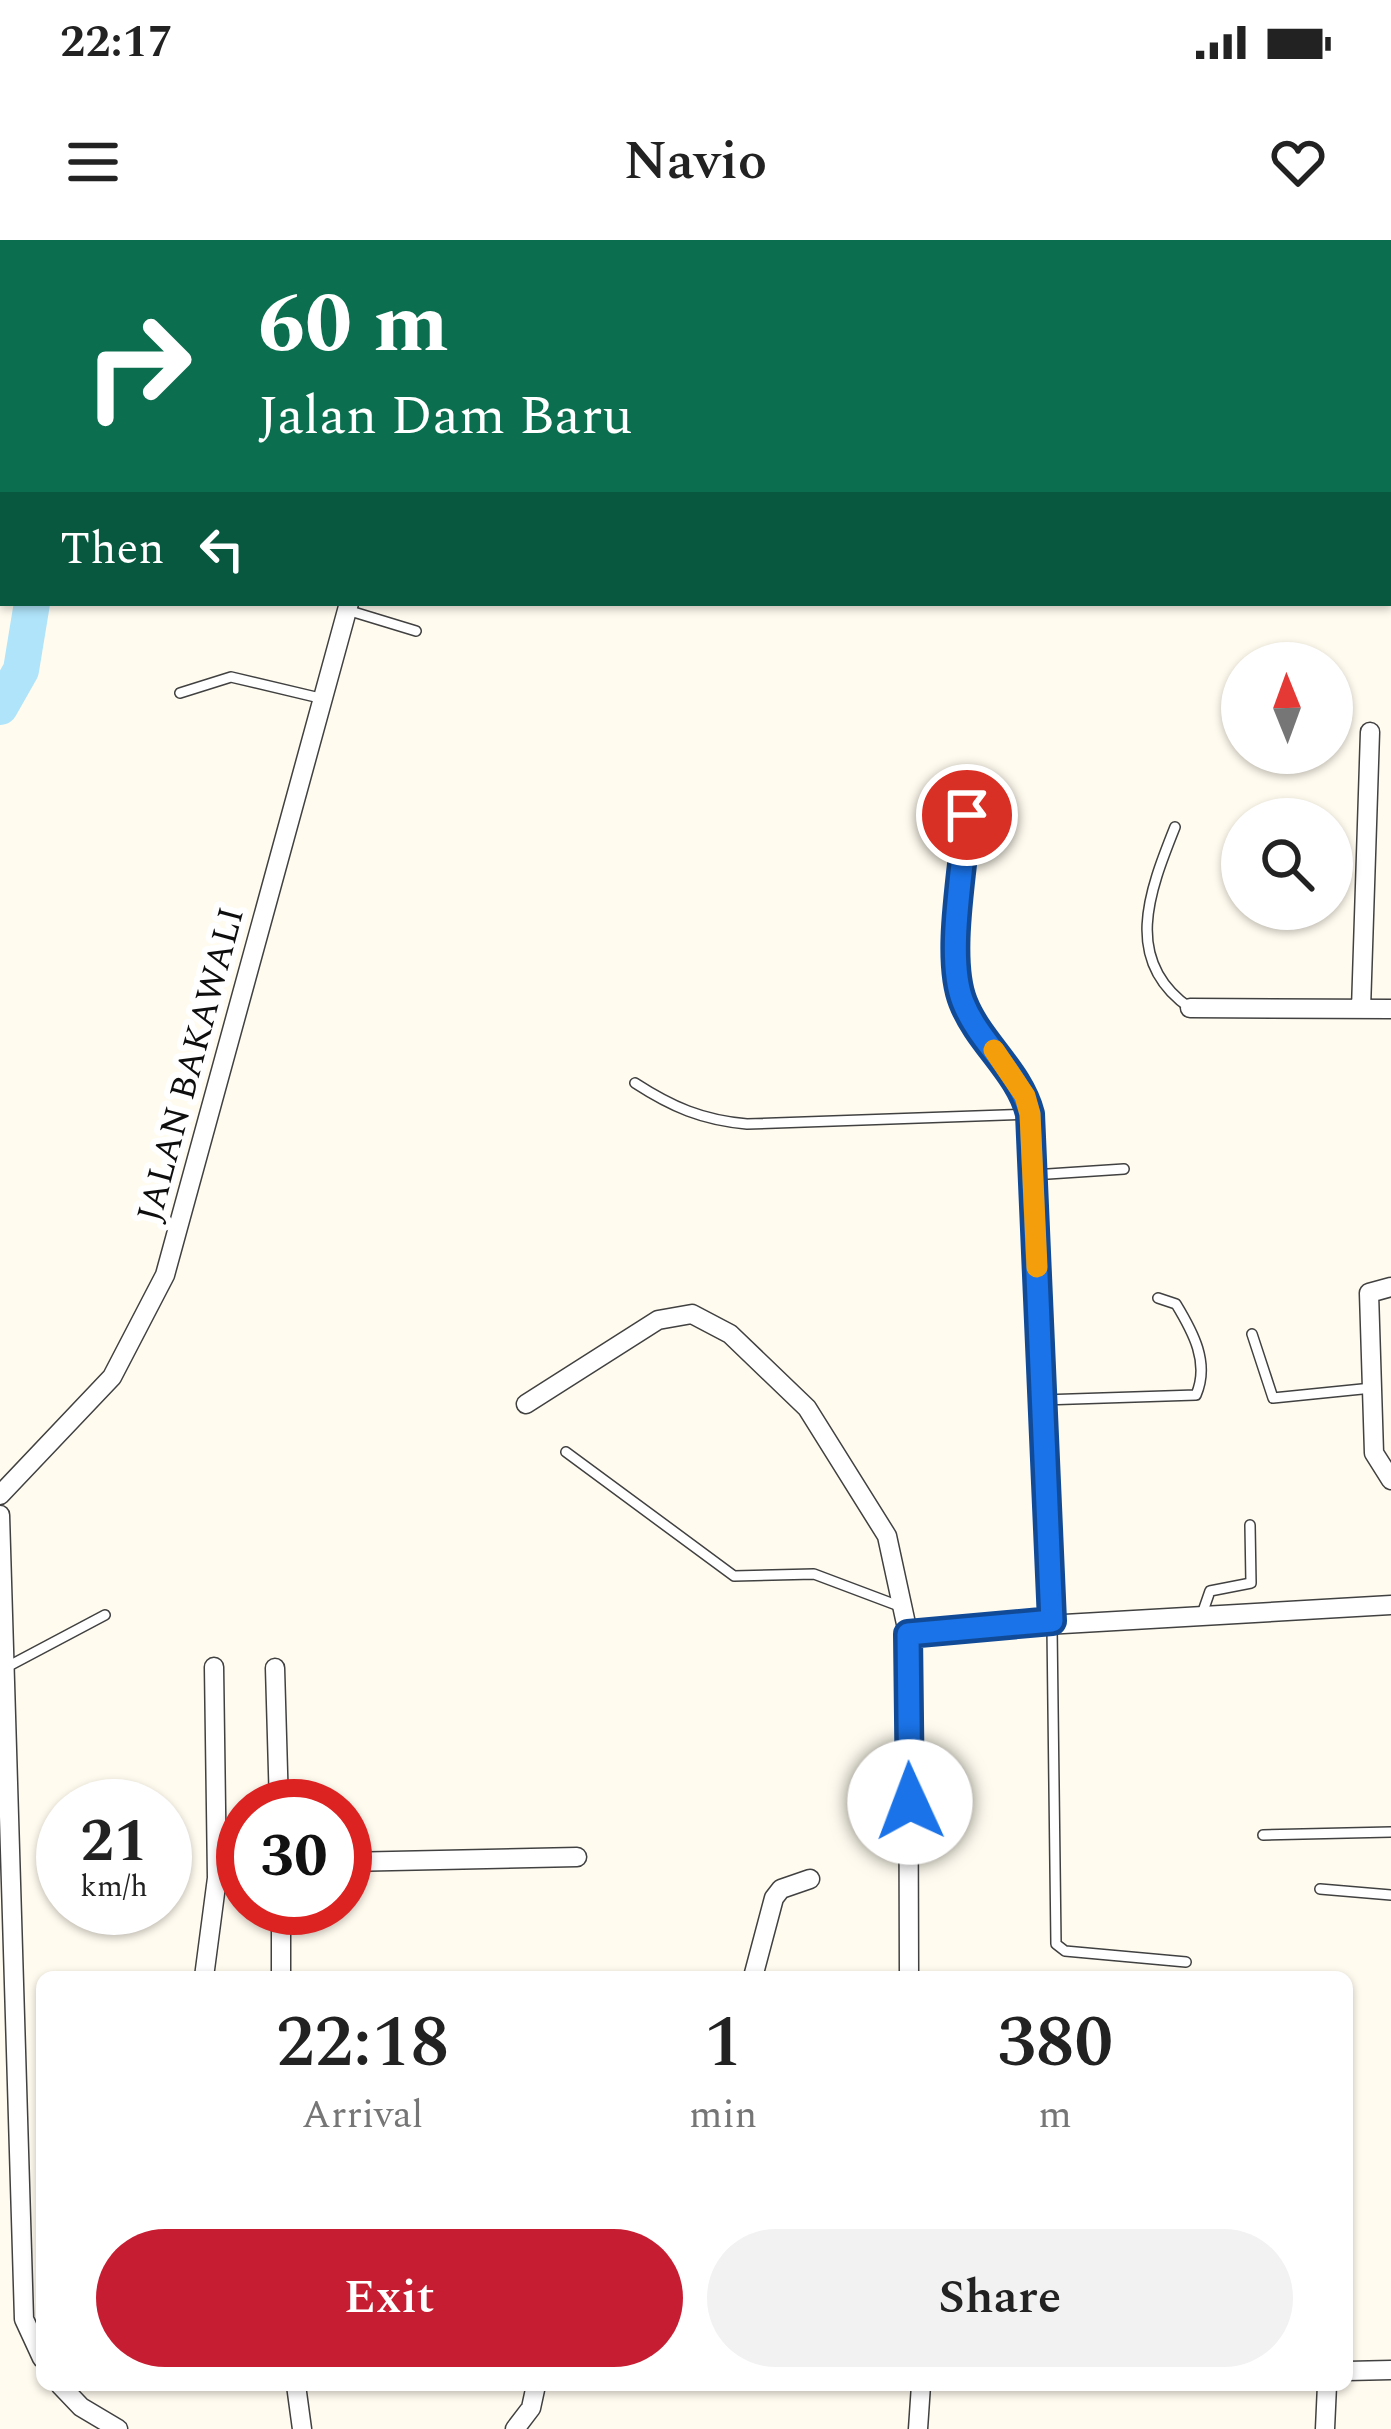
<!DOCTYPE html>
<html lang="en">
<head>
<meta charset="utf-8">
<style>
  body { margin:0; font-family:Spectral,serif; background:#f2f2f2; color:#222; height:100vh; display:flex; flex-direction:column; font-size:45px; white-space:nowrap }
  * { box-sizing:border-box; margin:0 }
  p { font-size:39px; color:#767676 }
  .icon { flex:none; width:66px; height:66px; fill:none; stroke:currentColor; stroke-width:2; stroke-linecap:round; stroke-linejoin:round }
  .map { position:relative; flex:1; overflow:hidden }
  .sheet { position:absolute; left:36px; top:1731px; width:1317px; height:420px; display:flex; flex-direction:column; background:#fff; border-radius:18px; box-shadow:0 3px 9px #0004 }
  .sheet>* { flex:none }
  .banner { position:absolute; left:0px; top:0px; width:1392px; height:366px; box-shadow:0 3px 9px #0004; background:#0b6e4f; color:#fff; overflow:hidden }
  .needle { width:78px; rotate:359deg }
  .buttons { position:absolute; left:1221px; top:402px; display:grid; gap:24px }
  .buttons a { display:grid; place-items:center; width:132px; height:132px; border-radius:50%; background:#fff; box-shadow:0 3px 9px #0004; font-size:60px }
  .speed { position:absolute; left:36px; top:1539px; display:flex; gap:24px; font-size:60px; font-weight:700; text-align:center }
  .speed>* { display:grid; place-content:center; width:156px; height:156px; border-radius:50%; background:#fff; box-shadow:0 3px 9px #0004; line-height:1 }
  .speed small { font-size:30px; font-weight:400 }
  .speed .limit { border:18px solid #d22; background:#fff; color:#111 }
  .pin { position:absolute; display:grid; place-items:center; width:102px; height:102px; color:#fff; margin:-51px; border:6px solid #fff; border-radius:50%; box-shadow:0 3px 12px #0007 }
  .me { position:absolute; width:132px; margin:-66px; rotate:358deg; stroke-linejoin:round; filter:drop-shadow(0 0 9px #0008) }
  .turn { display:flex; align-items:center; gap:42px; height:252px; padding:0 60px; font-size:54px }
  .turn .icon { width:156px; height:156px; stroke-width:2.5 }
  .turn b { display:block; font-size:84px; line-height:102px }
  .then { display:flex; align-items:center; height:114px; padding:0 60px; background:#0003; gap:24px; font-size:45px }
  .eta { display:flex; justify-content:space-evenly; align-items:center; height:204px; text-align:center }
  .eta b { font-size:72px; font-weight:600; line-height:84px }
  .action { display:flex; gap:24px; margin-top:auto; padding:24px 60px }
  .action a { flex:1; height:138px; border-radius:72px; background:#c71d32; color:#fff; font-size:48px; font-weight:600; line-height:138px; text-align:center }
  .action a+a { background:#f2f2f2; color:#222 }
  .status { display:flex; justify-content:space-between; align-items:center; height:84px; padding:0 60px; background:#fff; direction:ltr }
  .status svg { height:33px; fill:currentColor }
  header { display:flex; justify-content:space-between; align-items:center; height:156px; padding:0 60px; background:#fff; font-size:54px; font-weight:600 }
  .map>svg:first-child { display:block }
</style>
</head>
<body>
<div class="status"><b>22:17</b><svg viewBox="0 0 49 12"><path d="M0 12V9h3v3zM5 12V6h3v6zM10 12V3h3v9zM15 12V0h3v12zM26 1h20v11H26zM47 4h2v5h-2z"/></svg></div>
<header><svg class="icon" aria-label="menu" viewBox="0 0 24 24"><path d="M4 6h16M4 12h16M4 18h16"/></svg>Navio<svg class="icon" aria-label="heart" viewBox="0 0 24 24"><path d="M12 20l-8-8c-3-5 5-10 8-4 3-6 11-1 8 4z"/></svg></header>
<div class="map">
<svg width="1391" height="2189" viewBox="0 0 1391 2189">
  <rect width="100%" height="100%" fill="#fffbef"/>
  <path fill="#b0e4fa" stroke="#32a1d6" stroke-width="3" d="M0 0H140L3 3V256Z"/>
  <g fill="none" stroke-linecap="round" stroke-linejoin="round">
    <path stroke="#b0e4fa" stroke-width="36" d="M0 467 21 430 32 363"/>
    <g stroke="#414141" stroke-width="12">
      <path id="service" d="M347 370 416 391
        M180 453 231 437 324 459
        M1175 587C1149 652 1122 721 1190 768
        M635 843C672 867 702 880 747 884L1030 874
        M1033 935 1124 929
        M1252 1094 1273 1158 1372 1148
        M1042 1160 1196 1155C1210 1123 1193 1092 1176 1064L1158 1058
        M566 1212 734 1336 814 1334 899 1366
        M1202 1374 1210 1351 1251 1343 1250 1285
        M1052 1387 1056 1704 1065 1711 1186 1722
        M5 1428 105 1375
        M1263 1595 1391 1592
        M1320 1649 1391 1655"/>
    </g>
    <g stroke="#414141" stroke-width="21">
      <path id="minor" d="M384 3 385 0
        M1043 3V0
        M1389 158H1391
        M1389 315H1391
        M967 575C964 625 945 717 963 762 979 803 1019 831 1030 874L1052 1381
        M1190 768 1391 769
        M1361 769 1370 492
        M1391 1047 1369 1053 1374 1213 1391 1240
        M526 1164 658 1080 692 1074 730 1094 807 1168 887 1296 908 1393 909 1737
        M0 1255 112 1137 165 1035 349 363
        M0 1275 24 2079 42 2118
        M908 1393 1391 1365
        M275 1428 279 1566
        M345 1622 577 1617
        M217 1624H243
        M281 1668V1737
        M204 1737 217 1638 214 1427
        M753 1737 774 1658 781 1649 810 1639
        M1347 2131 1391 2130
        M60 2145 81 2167 118 2189
        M296 2145 302 2189
        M515 2189 531 2168 536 2145
        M918 2189 921 2145
        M1325 2189 1327 2145"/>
    </g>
    <use href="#service" stroke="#fff" stroke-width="9"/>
    <use href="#minor" stroke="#fff" stroke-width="18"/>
  </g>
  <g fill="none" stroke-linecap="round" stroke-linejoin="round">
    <g stroke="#114b97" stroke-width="30">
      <path id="route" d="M910 1562 908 1394 1052 1381 1030 874C1019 831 979 803 963 762 945 717 964 626 967 575"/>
    </g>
    <use href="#route" stroke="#1a73e8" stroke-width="21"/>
    <path stroke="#f59e0b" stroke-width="21" d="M994 810 1025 856 1030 874 1037 1027"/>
  </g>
  <g text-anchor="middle" stroke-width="12" stroke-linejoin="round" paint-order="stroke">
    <g font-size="36" fill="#0e0e0e" stroke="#fff">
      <text transform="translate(189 824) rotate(-75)" y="13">JALAN BAKAWALI</text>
    </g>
  </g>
</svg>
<div class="buttons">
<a><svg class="needle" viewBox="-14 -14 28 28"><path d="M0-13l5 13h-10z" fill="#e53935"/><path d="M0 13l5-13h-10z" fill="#767676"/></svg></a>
<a><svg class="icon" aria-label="search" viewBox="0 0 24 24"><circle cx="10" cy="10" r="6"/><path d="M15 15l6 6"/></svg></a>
</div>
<div class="speed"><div>21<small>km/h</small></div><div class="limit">30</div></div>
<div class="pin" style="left:967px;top:575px;background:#d93025"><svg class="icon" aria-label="arrive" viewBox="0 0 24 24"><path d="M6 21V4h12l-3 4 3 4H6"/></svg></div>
<svg class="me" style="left:910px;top:1562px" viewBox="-20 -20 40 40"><circle r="19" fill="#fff"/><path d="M0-13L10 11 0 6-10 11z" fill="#1a73e8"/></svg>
<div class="banner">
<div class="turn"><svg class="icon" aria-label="right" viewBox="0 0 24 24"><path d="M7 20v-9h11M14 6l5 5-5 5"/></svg><div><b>60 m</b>Jalan Dam Baru</div></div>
<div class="then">Then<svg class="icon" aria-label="left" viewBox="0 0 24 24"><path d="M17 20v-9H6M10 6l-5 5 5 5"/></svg></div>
</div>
<section class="sheet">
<div class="eta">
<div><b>22:18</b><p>Arrival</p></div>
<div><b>1</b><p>min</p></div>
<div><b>380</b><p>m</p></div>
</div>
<div class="action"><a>Exit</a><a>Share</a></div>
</section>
</div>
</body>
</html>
